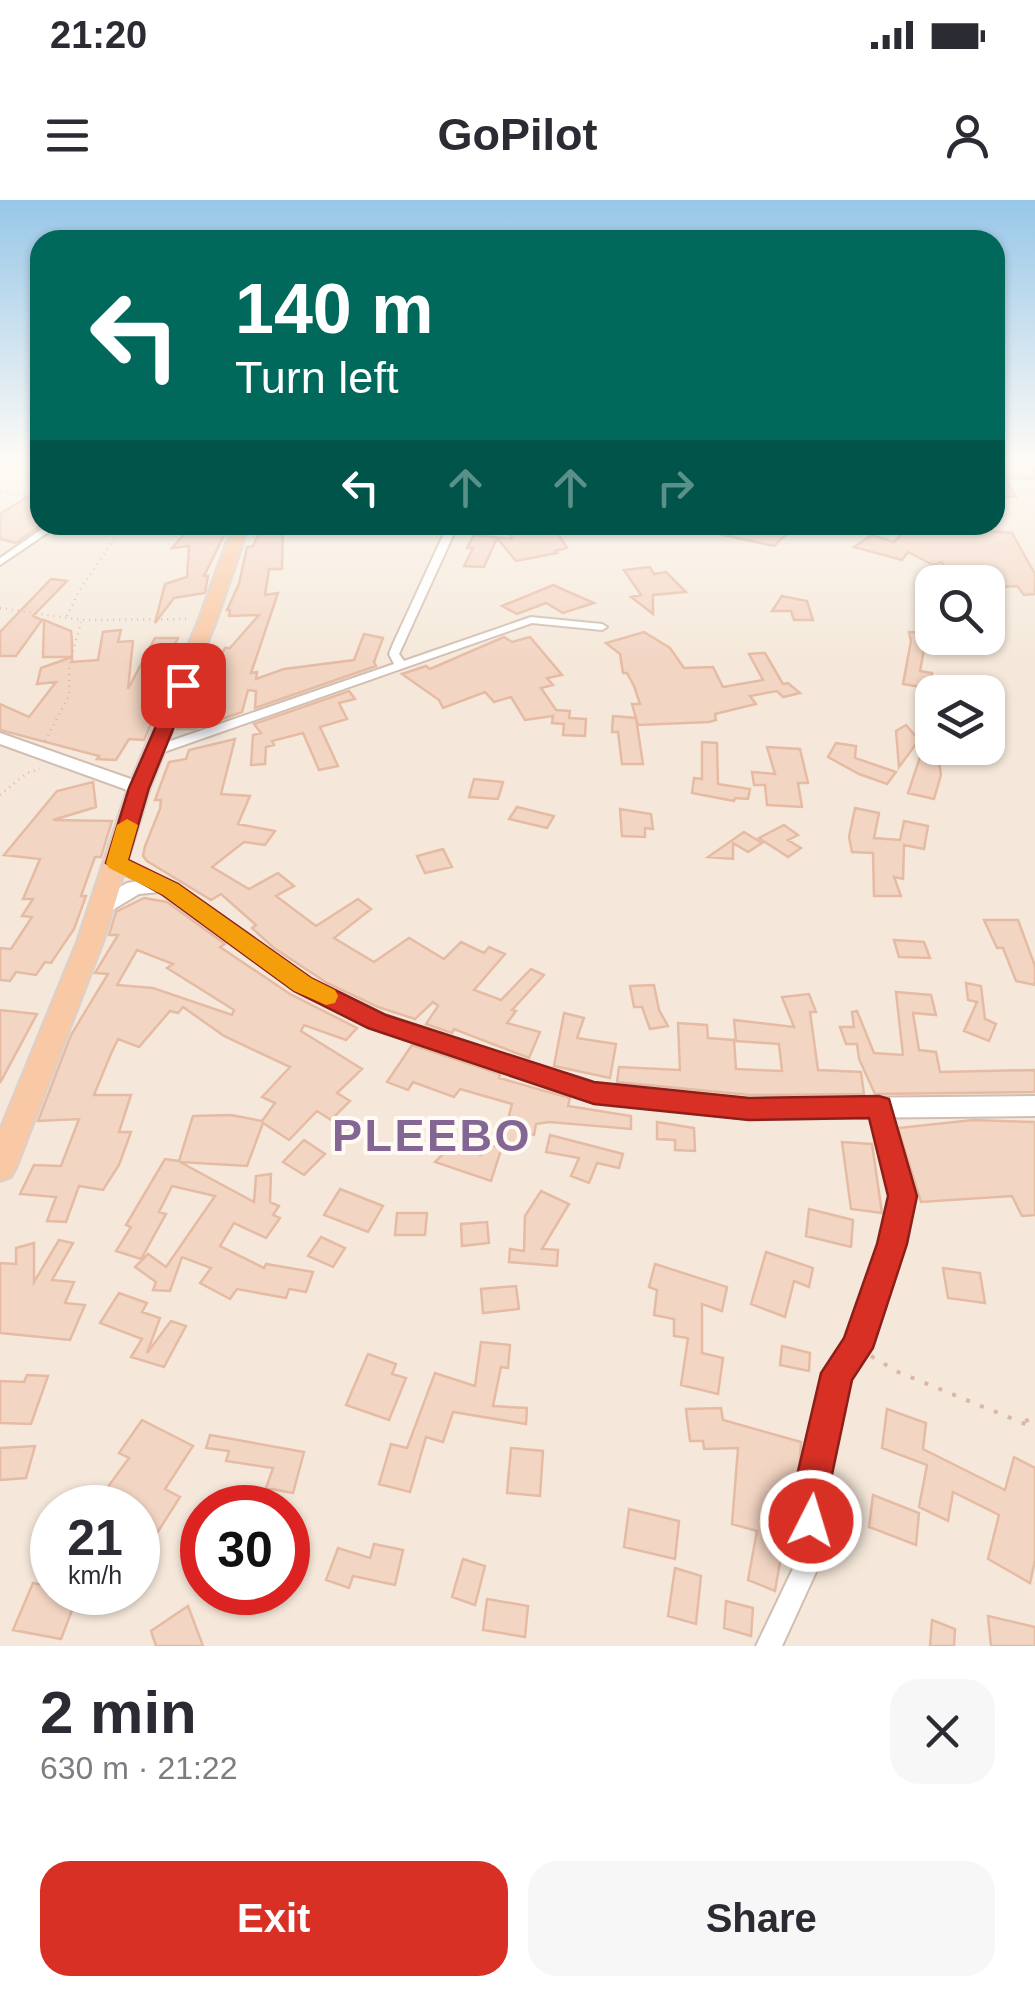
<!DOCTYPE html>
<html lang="en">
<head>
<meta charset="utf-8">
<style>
  body { margin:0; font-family:Arial,sans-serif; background:#f7f7f7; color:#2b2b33; height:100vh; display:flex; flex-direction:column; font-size:38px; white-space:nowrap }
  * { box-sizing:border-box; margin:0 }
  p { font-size:32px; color:#7c7c81 }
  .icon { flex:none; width:55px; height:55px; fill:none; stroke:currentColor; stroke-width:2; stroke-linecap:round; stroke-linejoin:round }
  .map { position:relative; height:1446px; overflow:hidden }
  .sheet { display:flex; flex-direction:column; background:#fff; flex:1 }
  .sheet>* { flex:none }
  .top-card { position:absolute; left:30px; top:30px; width:975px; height:305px; border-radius:30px; box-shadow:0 2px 8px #0004; background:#00695c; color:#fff; overflow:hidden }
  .fabs { position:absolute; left:915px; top:365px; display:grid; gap:20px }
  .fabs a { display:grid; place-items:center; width:90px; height:90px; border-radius:20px; background:#fff; box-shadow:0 2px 8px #0004; font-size:50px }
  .speed { position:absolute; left:30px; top:1285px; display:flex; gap:20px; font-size:50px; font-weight:700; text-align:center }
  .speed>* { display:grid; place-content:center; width:130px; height:130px; border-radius:50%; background:#fff; box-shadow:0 2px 8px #0004; line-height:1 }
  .speed small { font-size:25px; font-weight:400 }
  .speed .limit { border:15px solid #d22; background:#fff; color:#111 }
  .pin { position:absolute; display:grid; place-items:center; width:85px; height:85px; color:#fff; margin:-42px; border-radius:20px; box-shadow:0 5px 15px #0006 }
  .me { position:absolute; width:110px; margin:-55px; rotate:5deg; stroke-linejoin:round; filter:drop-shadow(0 0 8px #0008) }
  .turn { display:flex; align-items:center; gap:35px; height:210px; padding:0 40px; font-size:45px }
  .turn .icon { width:130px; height:130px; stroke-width:2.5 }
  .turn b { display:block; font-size:70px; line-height:85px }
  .lanes { display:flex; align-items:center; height:95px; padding:0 40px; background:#0003; justify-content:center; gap:50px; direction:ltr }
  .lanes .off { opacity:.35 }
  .round { display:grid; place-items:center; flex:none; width:105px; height:105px; border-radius:30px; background:#f7f7f7 }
  .head { display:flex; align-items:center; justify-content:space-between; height:170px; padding:0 40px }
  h1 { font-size:60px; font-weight:800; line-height:75px }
  .cta { display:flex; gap:20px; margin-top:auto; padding:20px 40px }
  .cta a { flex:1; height:115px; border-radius:30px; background:#d93025; color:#fff; font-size:40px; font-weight:800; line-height:115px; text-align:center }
  .cta a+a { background:#f7f7f7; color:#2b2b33 }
  .status { display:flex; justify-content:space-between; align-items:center; height:70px; padding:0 50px; background:#fff; direction:ltr }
  .status svg { height:28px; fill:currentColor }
  header { display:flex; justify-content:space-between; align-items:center; height:130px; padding:0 40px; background:#fff; font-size:45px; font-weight:800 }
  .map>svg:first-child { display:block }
</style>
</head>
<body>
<div class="status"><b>21:20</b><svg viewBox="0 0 49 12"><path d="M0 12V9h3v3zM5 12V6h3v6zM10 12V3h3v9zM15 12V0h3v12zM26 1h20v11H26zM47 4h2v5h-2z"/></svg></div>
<header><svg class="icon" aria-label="menu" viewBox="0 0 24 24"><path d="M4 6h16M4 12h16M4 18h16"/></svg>GoPilot<svg class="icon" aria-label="person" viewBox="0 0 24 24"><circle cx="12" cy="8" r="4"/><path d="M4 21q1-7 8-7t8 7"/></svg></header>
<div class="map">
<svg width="1035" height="1446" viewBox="0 0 1035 1446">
  <rect width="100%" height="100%" fill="#fdf6ec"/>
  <path fill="#f5e8da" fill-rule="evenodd" d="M0 260H40V325H995V260H1035V1446H0ZM932 382H988V438H932ZM932 492H988V548H932ZM52 1308H138V1392H52ZM202 1308H288V1392H202Z"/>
  <path fill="#f3d5c3" stroke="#e6bba3" stroke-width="2.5" fill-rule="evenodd" d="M995 260H1030L1035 267V279L1005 278 1016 297 995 296Z
    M40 289V326L16 343 0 339V314Z
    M263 325H283L282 369H269L265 395 278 393 251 473 257 472 256 479 284 469 354 460 364 434 383 438 374 462 376 466 255 508 256 491 248 490 242 512 194 529H177L197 479H209L225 448H230L259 415 229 416 230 410H227L239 384 247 347 253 346Z
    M732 325H796L774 346 723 335Z
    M911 325 1012 333 1035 374V394L1024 395 1017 386 998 387 991 378 948 374 942 362 933 365 908 352 902 360 854 347 872 335 894 342Z
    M554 327 567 348 555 351 557 353 516 361 497 338 484 367 464 366 473 348H467L474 335 512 339 509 331Z
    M227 329 204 376H208L205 393 174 398 155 423 165 384 187 377 189 346 172 348 188 330Z
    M650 367 654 374 666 372 686 392 653 395V414L631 397 641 395 624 370Z
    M51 379 67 381 33 416 42 420 16 456H0V432Z
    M553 385 594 403 563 413 546 403 517 414 502 406Z
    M782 396 807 401 813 420H794L791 411H772Z
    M44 420 71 431 72 441V462L98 460 103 432 121 430 118 442 133 441 128 489 155 438H178L169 456H178V460L144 540 129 539 116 560 97 559 99 556 0 530V504L29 517 56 482 37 484 41 468 72 457H43Z
    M644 432 670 448 684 468 713 467 723 487 763 480 749 454 765 453 783 484 788 483 800 493 783 497 777 491 750 496 756 504 715 514 716 520 709 522 638 525 632 504H640L634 486 627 473H623L620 454 606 443Z
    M909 432 927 433 920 471 932 473V489L903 484 911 441Z
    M504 437 512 442 530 437 562 475 547 478 553 485 541 488 556 510 570 511 569 518 586 519 585 536 563 535 564 524 552 523 553 516 525 520 511 497 494 502 485 492 443 508 439 500 402 474 426 466 430 469Z
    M349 491 355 499 339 503 347 519 320 527 338 566 319 570 303 533 272 541 274 545 266 547 265 564 251 565 253 535 261 533 254 524Z
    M613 516 636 518 643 564H622L618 532H612Z
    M906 525 919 540 899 567 896 531Z
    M235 539 221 594 250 596 238 624 275 631 265 645 244 642 212 667 249 689 278 673 294 686 276 696 316 726 358 699 371 709 334 738 374 762 409 738 444 759 461 742 484 753 489 747 505 754 474 790 501 800 531 769 544 775 512 810 516 811 507 823 540 832 529 858 454 829 452 833 426 824 438 806 433 802 415 819 378 807 327 783 274 748 252 728 256 725 221 694 211 700 147 661 143 656 145 646 160 609 161 600H155L169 562 186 559 189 550Z
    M702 542 717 543 718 584 750 589 748 599 735 598 734 601 692 593 694 578 702 579Z
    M836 543 856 546 855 558 896 572 887 584 859 574 828 557Z
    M924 545 939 561 941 575 934 599 908 593Z
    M767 547 800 549 808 583H798L802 607 767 605 765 585H754L752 572 775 574Z
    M474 579 503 582 498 599 469 597Z
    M93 582 96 607 53 620 112 621 101 657H95L87 679 81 696H86L74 729 51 763 45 762 36 775 16 772 10 781 0 780V748L11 749 32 717 22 716 33 699H23L40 659 4 655 57 591Z
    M517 607 554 616 547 628 509 619Z
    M855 608 879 613 874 638 900 640 904 621 928 626 924 649 904 645 903 679 894 677 901 696H874L873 653 852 652 849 637Z
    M620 609 651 614 653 629 645 628V637L622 636Z
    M784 625 798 635 788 640 801 648 788 657 759 638Z
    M744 632 762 643 748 652 733 643V659L708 657Z
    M443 649 452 667 425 673 417 656Z
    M144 698 167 702 225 744 220 747 290 794 357 828 346 840 304 825 301 831 362 869 337 893 350 901 331 920 317 911 289 940 263 923 247 966 180 962 254 1002 256 976 271 974 270 1002 279 1006 273 1015 280 1018 266 1038 234 1023 220 1046 264 1068 266 1064 313 1072 306 1092 289 1089 286 1098 237 1089 230 1099 200 1083 211 1068 182 1057 170 1091 153 1090 156 1082 135 1067 148 1054 166 1067 215 996 172 986 159 1012 166 1014 141 1059 116 1051 131 1027 126 1025 165 959 179 961 193 916 231 915 262 921 275 903 262 897 290 867 224 836 183 807 178 813 170 811 139 847 118 839 110 856 94 895H131L119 932H131L119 965 103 990 79 986 66 1022 47 1021 56 997 20 994 34 965 61 966 79 919 38 921 71 835 108 774 95 773 118 735H109L116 712ZM137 750 173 764 167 768 234 810 232 815 153 788 117 785Z
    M984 720H1018L1035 766V785L1016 781 1003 748H997Z
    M894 740 924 742 930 758 899 757Z
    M966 783 981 786 985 819 996 824 989 841 964 831 977 802 968 800Z
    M654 785 659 810 668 826 650 829 642 807H634L630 786Z
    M896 792 931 795 936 815 913 813 919 850 936 852 940 872 1035 870V892L875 894 859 859 857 844H846L840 827H854L852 812 857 811 874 853 903 855Z
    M809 794 816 812H810L818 870 861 872 864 894 749 895 617 882 619 867 680 870 678 823 707 825 708 838 734 840 736 869 782 871 779 844 736 841 734 820 794 827 782 797Z
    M0 810 37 814 0 883Z
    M564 813 584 818 577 838 616 844 610 878 554 866Z
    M412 845 500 874 499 878 570 898 568 906 631 916V929L549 922 536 924 534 935 524 932 518 949 501 945 512 904 460 889 454 897 413 882 408 890 387 882Z
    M973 920 1035 922V1015L1022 1016 1012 996 921 1002 898 928Z
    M657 922 694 928 695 951 675 950V940L657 939Z
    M550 935 623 954 619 968 597 963 589 983 571 976 579 958 546 952Z
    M304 940 325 954 304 975 283 962Z
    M842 942 872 944 882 1013 851 1009Z
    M454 943 481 955 483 945 502 947 491 981 435 962Z
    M340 989 383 1006 368 1032 324 1015Z
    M541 991 569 1004 542 1049 558 1050 557 1066 509 1062 510 1049 524 1051 525 1016Z
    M809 1009 853 1020 851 1047 806 1036Z
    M397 1013H427L425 1035H395Z
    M487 1022 489 1043 462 1046 461 1024Z
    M321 1037 345 1048 333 1067 308 1056Z
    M59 1040 73 1043 52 1080 74 1082 65 1103 85 1105 70 1140 0 1133V1063L16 1064V1048L34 1043V1082Z
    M766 1052 813 1068 809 1087 794 1081 785 1117 751 1104Z
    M655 1064 727 1087 722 1111 702 1104V1153L723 1158 718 1194 681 1185 688 1138 674 1136V1119L654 1115 657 1090 649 1087Z
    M943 1068 980 1073 985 1103 948 1098Z
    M516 1086 519 1109 483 1113 481 1089Z
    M119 1093 147 1103 142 1112 160 1118 147 1153 171 1121 186 1126 164 1167 131 1157 142 1139 100 1123Z
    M481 1142 510 1145 508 1168 501 1167 493 1206 527 1208 526 1224 453 1212 443 1242 426 1237 410 1292 379 1284 391 1244 407 1248 435 1173 475 1186Z
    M782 1146 810 1153 809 1171 780 1165Z
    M368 1154 396 1164 392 1174 406 1178 389 1220 346 1205Z
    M27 1175 48 1176 31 1224 0 1223V1181L24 1182Z
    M721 1208 723 1220 801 1242 795 1343 784 1339 775 1391 748 1380 757 1331 732 1324 738 1248 704 1249 703 1241H690L686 1209Z
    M887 1209 926 1223 923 1249 1005 1290 1014 1257 1035 1268V1360L1030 1383 988 1359 999 1315 953 1292 948 1321 919 1307 927 1265 882 1248Z
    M142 1220 193 1246 165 1289 180 1297 157 1333 138 1322V1308H111L99 1299 129 1258 119 1253Z
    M210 1235 304 1252 293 1293 266 1288 273 1268 226 1261 229 1251 206 1248Z
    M35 1246 26 1278 0 1280V1248Z
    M511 1248 543 1251 540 1296 507 1293Z
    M873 1295 919 1313 916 1345 869 1327Z
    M629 1309 679 1321 675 1359 624 1347Z
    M374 1344 403 1350 395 1385 353 1376 349 1388 326 1380 338 1348 370 1358Z
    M463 1359 485 1366 475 1405 452 1397Z
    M675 1368 701 1376 696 1424 668 1416Z
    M33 1383 52 1387V1392H79L61 1439 13 1430Z
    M487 1399 528 1406 525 1437 483 1430Z
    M726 1401 753 1408 751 1436 724 1428Z
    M188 1406 203 1446H156L151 1431Z
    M988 1416 1035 1427V1446H991Z
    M932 1420 955 1429 954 1446H930Z"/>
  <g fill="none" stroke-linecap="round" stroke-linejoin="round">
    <g stroke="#d1beb0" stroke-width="4">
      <path id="minor" d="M48 325H59L0 365V358Z
        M451 326 456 329 399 454 404 461 531 417 602 424 607 427 602 430 532 423 161 553H153V547L394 464 389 454 393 444 446 329Z
        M879 900 885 902 888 907 912 996 902 1044 867 1147 848 1178 824 1284 822 1359 782 1446H756L798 1358 800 1284 827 1173 848 1141 882 1044 892 996 870 907 873 902Z"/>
    </g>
    <g stroke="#d1beb0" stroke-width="4">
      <path id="tertiary" d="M0 533 145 584 148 588 145 592H133L0 544Z
        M116 657 177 684 309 778 385 815 595 884 749 899 1035 896V916L749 919 595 902 369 827 295 790 159 692 139 694 109 712H95L92 707 95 702 127 683 138 681 109 667 107 663Z"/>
    </g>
    <g stroke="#dad1cd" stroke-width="4">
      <path id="trunk" d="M233 325H249L217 419 150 588 103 742 16 968 11 977 0 981V930L77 742 128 588 199 419Z"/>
    </g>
    <path stroke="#d9b8a5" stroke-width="2.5" stroke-dasharray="1 5" stroke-linecap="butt" d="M0 292 40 298
      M0 408 82 420 188 419
      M67 416 79 391 124 325
      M45 541 69 496V465L81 422
      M0 595 27 573 40 569"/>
    <path stroke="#d9b8a5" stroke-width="4" stroke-dasharray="4 11" stroke-linecap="butt" d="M871 1156 898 1172 1035 1228
      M1025 1221 1035 1218"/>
    <use href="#minor" fill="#fff" fill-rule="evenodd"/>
    <use href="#tertiary" fill="#fff" fill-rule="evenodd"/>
    <use href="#trunk" fill="#f9c8a4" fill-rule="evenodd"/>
  </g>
  <linearGradient id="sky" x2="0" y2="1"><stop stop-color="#97c7e8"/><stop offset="0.56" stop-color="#fefbf6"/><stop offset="1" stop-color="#fefbf6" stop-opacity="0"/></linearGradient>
  <rect width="1035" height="463" fill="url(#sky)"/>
  <path fill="#d93025" stroke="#8d1f18" stroke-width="2.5" d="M183 480 191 485 149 588 128 660 178 684 311 778 386 815 594 882 749 898 879 896 889 899 917 996 907 1044 873 1148 852 1180 830 1284 829 1321 824 1334 811 1339 798 1334 793 1321 795 1284 821 1173 844 1138 877 1044 888 996 869 918 749 920 594 904 368 828 294 791 163 695 106 663 129 588 174 485Z"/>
  <path fill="#f59e0b" d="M127 619 138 625 128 660 178 684 311 778 335 790 338 796 335 803 326 805 294 791 163 695 109 668 106 663 117 625Z"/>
  <g text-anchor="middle" stroke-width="8" stroke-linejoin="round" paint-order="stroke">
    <g font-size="45" font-weight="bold" letter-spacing="2.5" fill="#846695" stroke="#fffaf3">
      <text x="432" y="951">PLEEBO</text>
    </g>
  </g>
</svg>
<div class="fabs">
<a><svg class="icon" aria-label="search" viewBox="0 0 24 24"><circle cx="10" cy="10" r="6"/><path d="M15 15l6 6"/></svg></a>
<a><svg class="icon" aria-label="layers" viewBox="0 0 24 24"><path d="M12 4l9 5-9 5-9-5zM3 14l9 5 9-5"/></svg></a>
</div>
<div class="speed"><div>21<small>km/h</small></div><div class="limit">30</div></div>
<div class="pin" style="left:183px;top:485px;background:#d93025"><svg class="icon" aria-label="arrive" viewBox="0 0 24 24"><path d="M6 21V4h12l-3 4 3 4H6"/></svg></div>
<svg class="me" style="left:811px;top:1321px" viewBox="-20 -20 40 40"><circle r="17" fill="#d93025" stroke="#fff" stroke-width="3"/><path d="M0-11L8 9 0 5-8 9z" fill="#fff"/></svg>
<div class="top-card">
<div class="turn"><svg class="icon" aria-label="left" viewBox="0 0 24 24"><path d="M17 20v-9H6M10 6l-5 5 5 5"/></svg><div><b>140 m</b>Turn left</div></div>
<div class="lanes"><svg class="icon" aria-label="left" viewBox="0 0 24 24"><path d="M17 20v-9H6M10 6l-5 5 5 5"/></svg><svg class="icon off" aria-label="ahead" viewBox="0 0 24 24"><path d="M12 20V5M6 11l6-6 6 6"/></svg><svg class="icon off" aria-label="ahead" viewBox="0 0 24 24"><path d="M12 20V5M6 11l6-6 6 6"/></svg><svg class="icon off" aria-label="right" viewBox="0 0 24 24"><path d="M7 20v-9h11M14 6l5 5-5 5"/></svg></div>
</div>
</div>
<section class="sheet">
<div class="head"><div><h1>2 min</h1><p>630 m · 21:22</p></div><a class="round"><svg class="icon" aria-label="close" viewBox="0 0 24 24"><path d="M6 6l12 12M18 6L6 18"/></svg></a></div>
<div class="cta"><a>Exit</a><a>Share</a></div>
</section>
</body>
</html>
